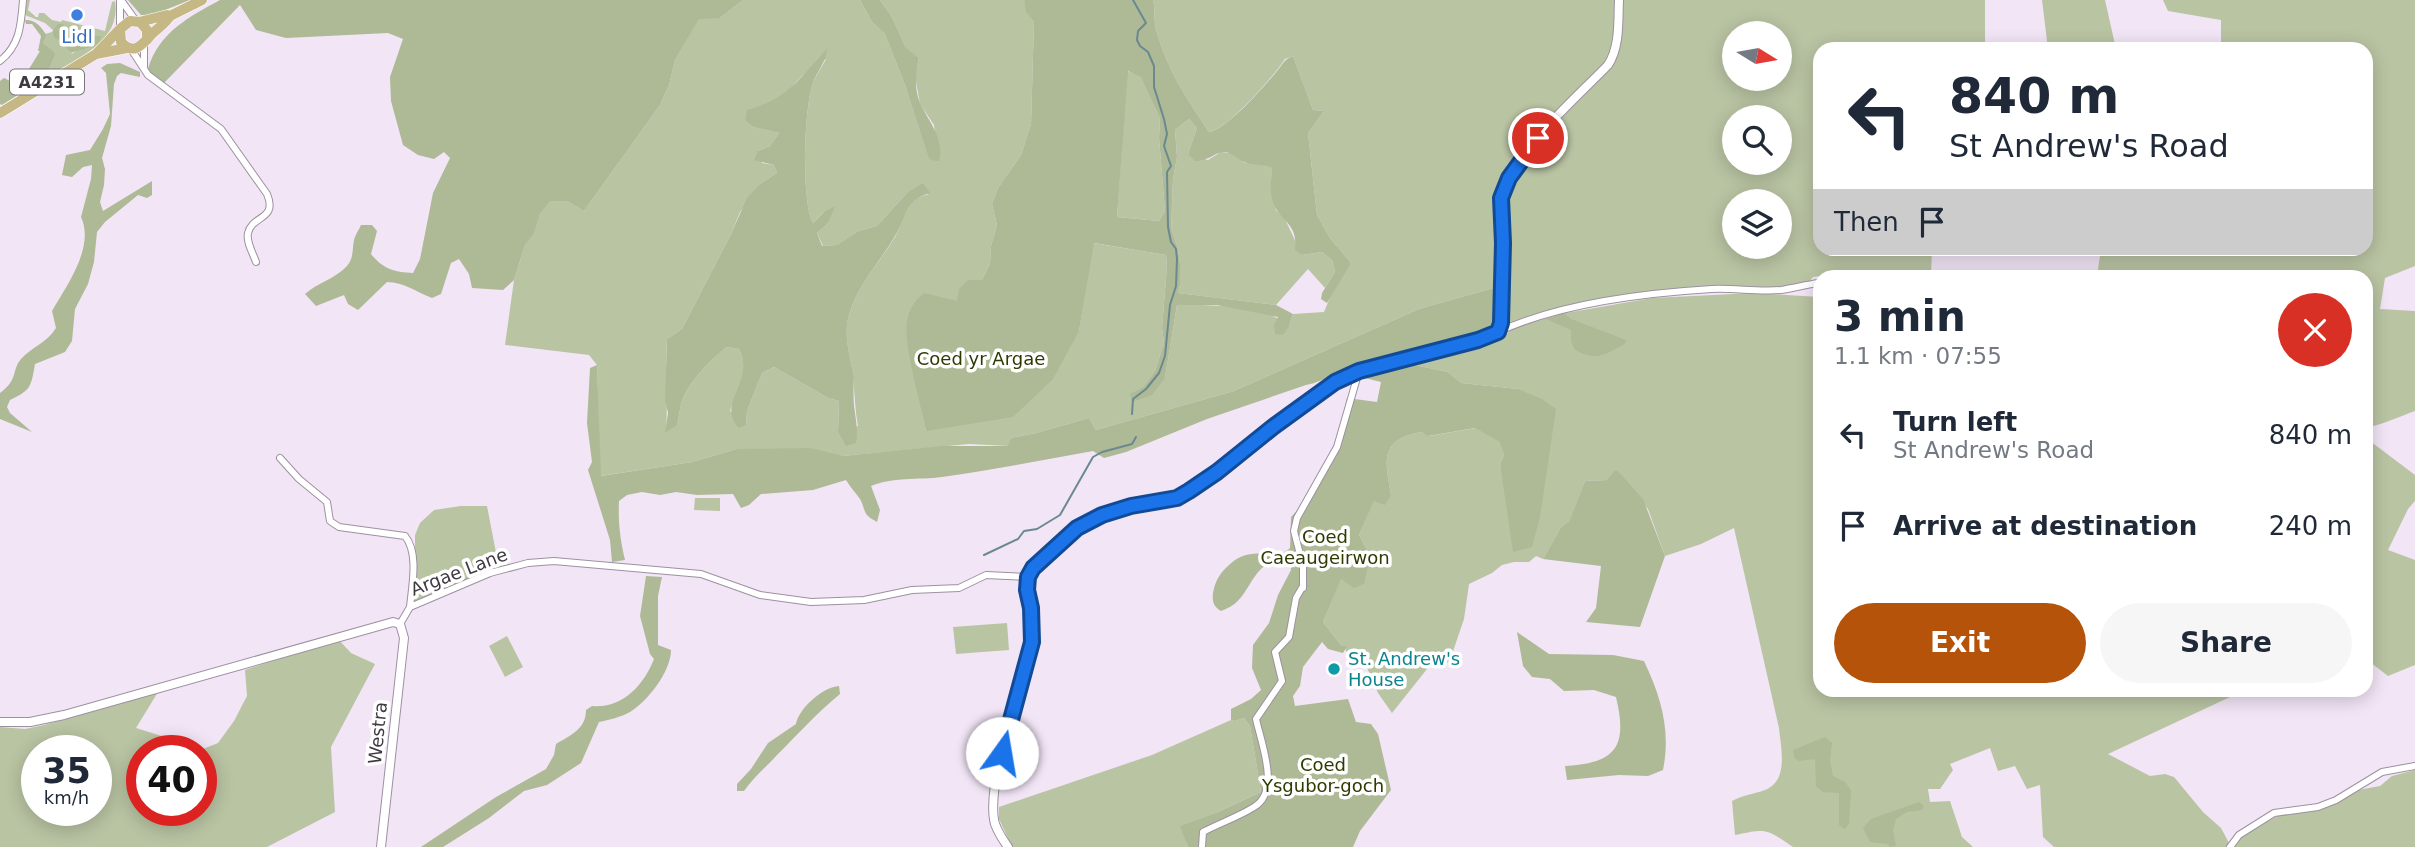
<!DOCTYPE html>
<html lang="en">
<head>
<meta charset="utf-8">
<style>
  body { margin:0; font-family:"DejaVu Sans",sans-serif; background:#f6f6f7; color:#1f2937; height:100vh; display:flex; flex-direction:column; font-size:26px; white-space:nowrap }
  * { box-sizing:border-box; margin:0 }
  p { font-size:23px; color:#747a83 }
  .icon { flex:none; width:38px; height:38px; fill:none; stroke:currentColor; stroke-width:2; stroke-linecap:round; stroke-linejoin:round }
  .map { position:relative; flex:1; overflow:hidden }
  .details { position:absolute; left:1813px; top:270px; width:560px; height:427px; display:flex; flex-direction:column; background:#fff; border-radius:21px; box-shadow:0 4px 18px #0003 }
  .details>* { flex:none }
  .banner { position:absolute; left:1813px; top:42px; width:560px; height:214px; border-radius:21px; box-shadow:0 4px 18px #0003; background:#fff; color:#1f2937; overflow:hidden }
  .needle { width:46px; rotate:101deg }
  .tools { position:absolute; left:1722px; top:21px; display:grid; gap:14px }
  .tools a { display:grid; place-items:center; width:70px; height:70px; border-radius:50%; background:#fff; box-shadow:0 4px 18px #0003; font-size:35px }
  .speed { position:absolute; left:21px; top:735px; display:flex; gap:14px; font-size:35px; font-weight:700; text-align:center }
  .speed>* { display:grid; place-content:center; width:91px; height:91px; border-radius:50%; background:#fff; box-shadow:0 4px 18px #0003; line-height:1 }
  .speed small { font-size:18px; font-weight:400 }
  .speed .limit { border:10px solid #d22; background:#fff; color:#111 }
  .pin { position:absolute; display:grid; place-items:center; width:60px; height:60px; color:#fff; margin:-30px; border:4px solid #fff; border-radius:50%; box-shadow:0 2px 7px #0007 }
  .me { position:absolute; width:77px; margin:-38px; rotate:13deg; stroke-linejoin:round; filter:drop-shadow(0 0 5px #0008) }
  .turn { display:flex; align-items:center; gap:24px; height:147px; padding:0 21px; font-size:32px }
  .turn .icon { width:91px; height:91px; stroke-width:2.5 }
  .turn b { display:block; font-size:49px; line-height:60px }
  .then { display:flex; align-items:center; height:66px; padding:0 21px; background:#0003; gap:14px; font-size:26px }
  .round { display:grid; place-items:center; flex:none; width:74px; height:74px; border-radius:37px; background:#f6f6f7 }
  .overview { display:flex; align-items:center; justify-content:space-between; height:119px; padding:0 21px }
  h1 { font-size:42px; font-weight:700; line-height:52px }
  .action { display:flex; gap:14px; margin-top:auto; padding:14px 21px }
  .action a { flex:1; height:80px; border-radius:42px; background:#b45309; color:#fff; font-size:28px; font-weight:700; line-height:80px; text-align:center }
  .action a+a { background:#f6f6f7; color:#1f2937 }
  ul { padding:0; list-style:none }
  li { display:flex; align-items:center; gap:21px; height:91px; padding:0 21px }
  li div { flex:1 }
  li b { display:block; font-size:26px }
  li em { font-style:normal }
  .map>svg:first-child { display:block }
</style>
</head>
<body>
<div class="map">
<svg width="2415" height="847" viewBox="0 0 2415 847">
  <rect width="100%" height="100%" fill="#f2e5f6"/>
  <path fill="#b9c4a3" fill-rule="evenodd" d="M27 0H30L28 10 36 17H38L39 13H44L52 20 61 22 62 20 105 31 112 2 115 1C122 43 73 60 45 78L55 56 43 43 47 36 45 34 52 32 54 38 59 39 72 54 78 49 89 48 87 36 82 32 54 31 45 23 25 15Z
    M743 0H860L872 22 885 34 905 85 929 158 939 162 934 125 920 104 915 76 919 58 905 48 892 17 880 0H1024L1027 12 1034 22 1031 124 1021 155 998 188 992 204 997 225 991 246 990 264 982 280 957 301 907 321 908 345 926 431 1079 331 1093 243 1166 255 1167 265 1162 328 1164 343 1155 371 1144 388 1165 378 1177 305C1210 305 1264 304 1289 326L1293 314 1324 312 1333 290 1351 263 1330 238 1317 215 1308 133 1324 111 1313 110 1293 56 1285 59C1274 76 1227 130 1209 132 1188 101 1167 69 1157 33 1153 22 1156 11 1153 0H1616L1612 50 1606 62 1536 133 1505 176 1498 188 1500 237 1497 287 1419 309 1234 391 1096 430 1089 418 1036 433 1011 438 1009 446 969 444 843 456 772 449H737L692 462 600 476 597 365 589 355 505 345 514 280 525 245 534 232 540 214 550 200 567 201 584 211 660 105 669 85 675 60 699 18H720ZM826 59C822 67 816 75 813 83 804 107 801 202 813 223L824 212 828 223 817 233 823 246 837 245 858 231 877 226 907 193 929 194C903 200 907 217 895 237 880 262 857 286 849 315 842 337 852 357 853 379 855 395 855 410 858 426L838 431 839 401 828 398 774 367 762 373 747 411 746 425 730 411C737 388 751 373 739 349L727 347C711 359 692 379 683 398 680 406 679 417 677 426L666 432C668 402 665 371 667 339L682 329 731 234 740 212 760 184 777 173 774 165 762 163 758 151 770 146 779 133 753 127 745 121 787 92 802 76Z
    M1622 0H1985V49H1820V248L1932 249 1931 276H1820L1813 277 1809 282 1783 288H1712L1561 310 1507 324 1504 320 1505 195 1508 186 1547 131 1615 62ZM1734 33H1780V79H1734ZM1734 117H1780V163H1734ZM1734 201H1780V247H1734Z
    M2042 0H2105L2116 49H2048Z
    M2163 0H2415V266L2385 278 2380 309 2415 311V411C2398 417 2384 424 2366 428V276H2097L2101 249 2366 248V49H2221V20L2168 11Z
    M1127 71 1141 76 1160 119 1159 138 1165 211 1159 221 1117 217Z
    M1189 119 1197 128 1188 154 1208 160 1221 152 1230 153 1245 163 1268 165 1272 168 1271 186 1276 210 1284 217 1302 255 1322 252 1332 260 1335 272 1325 288 1308 269 1276 305 1178 293 1180 285V263L1178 249 1171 231 1173 179 1177 157 1175 130Z
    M1754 293 1820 297V690H2245L2108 754 2150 776 2165 774 2174 777 2203 812 2221 828 2229 843 2226 847H2054L2043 837 2040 785 2027 789 2015 766 1998 771 1990 748 1950 764 1953 770 1940 789H1928L1930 802 1950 801 1962 837 1973 847H1793C1766 829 1768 828 1735 835L1732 801C1743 795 1754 794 1765 790 1789 781 1781 748 1779 728L1734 528 1701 544 1665 556 1648 509 1616 469 1608 480 1585 481 1569 523 1561 527 1543 559 1536 556 1529 562H1514L1502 565 1492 573 1469 584 1464 619 1449 663 1435 659 1392 713 1378 693 1365 663 1356 667 1345 649 1346 646 1341 645 1323 622 1341 578 1370 555 1359 535 1374 500 1391 495C1385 460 1379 440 1421 432L1429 436 1476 428 1501 442 1504 455 1500 464 1506 498 1518 389 1461 383 1448 372 1405 363 1502 338 1514 327 1566 313 1652 298Z
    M2366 438 2415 475V501L2408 509 2388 550 2415 560V665L2388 676 2366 659Z
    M695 498H720V511L694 510Z
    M461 506H487L499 568 418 602 415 601V535L420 523 434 510Z
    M1007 623 1009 650 956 654 953 627Z
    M507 636 523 667 505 677 489 646Z
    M338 639 351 653 375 664 331 747 335 812 267 847H0V727L25 729 44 725 158 692 136 728 203 749 218 743 234 721 247 696 245 670ZM37 751H96V810H37ZM142 751H201V810H142Z
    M1244 718 1250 726 1261 792 1218 812 1181 826 1188 847H1012L999 819V807L1152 755 1231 720 1235 721Z
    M2415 770V847H2233L2241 837 2279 815 2313 811 2340 801 2358 790 2380 786 2392 776Z"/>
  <path fill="#aeb996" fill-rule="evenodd" d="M128 0H190L150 16 141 15Z
    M220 0H743L720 18 699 19 675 60 669 85 660 105 584 211 567 201H550L540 214 534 233 525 245 514 280 503 290 472 288 469 274 459 259 451 263 441 294 432 298C416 292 404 282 387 282L358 310 348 304 344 295 316 306 305 294C317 283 335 279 347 266 354 258 352 250 354 240 355 235 359 230 361 225H372L377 231 371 254C383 269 394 272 413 273L420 259 433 193 450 158 444 152 434 159 418 155 403 145 391 101 390 77 403 39 388 33 286 38 256 30 240 5 164 83 152 75 148 69C159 32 189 17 220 0Z
    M860 0H880L892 17 905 47 919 58C915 74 914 92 922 107 932 126 944 140 939 162L929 159 905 85 885 34 872 22Z
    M1024 0H1153C1156 11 1153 22 1157 33 1167 69 1188 101 1209 132 1226 130 1265 86 1277 71 1283 64 1284 59 1293 56L1313 110 1324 111 1308 133 1317 215 1330 238 1351 263 1327 303 1321 299 1322 293 1335 272 1332 260 1322 252 1302 255 1295 250C1298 226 1285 224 1275 207 1269 196 1271 180 1272 168 1263 163 1252 166 1244 162 1236 159 1231 151 1223 152 1212 154 1211 160 1195 161L1188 154 1197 128 1189 119 1175 130 1177 157 1173 179 1171 230 1178 249 1180 263V285L1178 293 1276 305 1293 314 1289 326 1283 335 1275 334 1274 325 1278 317 1217 305H1177L1165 378 1152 395 1132 402 1130 394 1144 387 1155 371 1164 343 1162 328 1167 265 1166 255 1094 243 1079 331 1053 379 1013 417 926 431C921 405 903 344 907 321 909 309 915 300 924 293L957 301 959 289 968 280H982L990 264 991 246 997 225 992 204 998 188 1021 155 1031 124 1034 22 1026 12ZM1128 71 1141 77 1160 119 1159 138 1165 211 1159 221 1117 217Z
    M25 20C37 20 41 27 47 36L43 43 54 52 55 56 45 78 2 105 0 104V81L4 78 10 81 15 75 21 73 22 70 29 69 40 51H38L41 36 32 24H26Z
    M58 24H63L66 31 75 30 87 36H101L100 41C92 50 81 48 71 53L59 40 54 38 52 32Z
    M827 49C826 63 817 71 813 83 804 107 801 202 813 223L824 212 835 206 828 223 817 233 822 246 837 245 858 231 877 226 907 193 923 183 930 193C903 201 908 216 895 236 880 262 857 286 849 315 843 335 850 354 853 374 854 384 853 395 854 406 856 420 858 429 856 443L846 446 838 431 839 401 828 398 774 367 762 373 747 411 746 425 739 428C715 403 756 382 739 349L727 347C711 359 692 379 683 398 680 406 679 417 677 426L665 433 668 413 665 400 667 339 682 329 731 234 747 198 760 184 777 173 774 165 754 160 758 151 770 146 779 133 753 127 745 121 747 110C788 99 799 79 827 49Z
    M120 63 140 72V77L121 73 117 76 114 84 111 126 102 158 105 169 104 185 100 202 103 211 152 181V195L147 198 138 195 105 222 97 232 94 262 88 284 75 309 72 341 65 352 35 364C31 387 31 390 10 400L7 407 10 413 32 432 0 419V393C19 379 11 371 21 359 32 347 48 342 56 328L52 311C67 285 95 247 81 217L91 179 92 165 83 167 72 177 62 175 66 155 90 150 103 129 110 114 106 73 101 68 107 64Z
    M1497 287C1497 300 1499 319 1490 328 1472 345 1384 356 1356 364 1338 369 1327 381 1306 385L1207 419 1126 452 1104 458 1093 451C1043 460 992 470 942 477 919 480 892 477 871 486L880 510 877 522C861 513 867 512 860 499 856 493 850 487 846 480L813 490 761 494 749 505 741 508 733 494 697 495 676 492 660 495 642 492 627 495 619 501C618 522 620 539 625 560L612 562 610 540 588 470 592 462 587 423 590 368 597 365 601 476 692 462 737 449 810 448 843 456 942 446H1008L1011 438 1036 433 1089 418 1096 430 1234 391 1419 309Z
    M1564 313 1571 319 1626 340 1625 344C1605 354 1598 362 1575 350L1571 341V330L1546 319Z
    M1405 363 1448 372 1461 383 1518 389 1542 399 1556 409 1540 517 1532 547 1513 552 1500 464 1504 455 1500 442 1475 428 1428 436 1421 432C1379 440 1385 460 1391 495L1385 505 1374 501 1359 535 1370 555 1364 584 1354 588 1341 579 1323 622 1341 645 1347 646 1343 653 1328 649 1322 642 1303 667 1300 686 1293 696 1295 706 1348 699 1356 722 1371 724 1378 734 1391 790 1360 831 1353 847H1188L1180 826 1218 812 1261 792 1250 726 1244 718 1235 721 1231 720V709L1251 699 1261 690 1252 668 1253 645 1269 623 1278 595 1291 570 1290 558C1246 559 1255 601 1221 611 1214 607 1212 602 1213 593 1215 581 1220 573 1229 565 1251 543 1276 562 1290 548L1291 517C1323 485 1337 441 1347 398L1377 402 1381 382 1357 376Z
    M1616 469 1643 499 1665 556 1640 627 1586 622 1596 608 1601 566 1543 559 1561 527 1569 522 1585 481 1607 480Z
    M646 576 662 577 658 596V645L671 650C671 671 648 701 630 712 621 717 609 720 599 722L581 763 547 785 524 791 489 818 443 847H421L496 797 546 769 554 755 556 744C571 735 586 729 586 710L592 706C622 709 644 685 654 659L650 654 640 616Z
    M1517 632 1549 654 1613 655 1644 661C1661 697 1671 730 1663 770L1648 776 1619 775 1567 780 1565 766C1616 763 1628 747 1616 697L1594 690 1564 691 1550 679 1532 677 1523 666Z
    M839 686 840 694C817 713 798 734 777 755 765 768 754 777 744 791H737V784L751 769 768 743 796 724C799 708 823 687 839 686Z
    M1825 737 1832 743 1830 760 1833 776 1845 782 1851 790 1849 824 1845 829 1839 825V793L1823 792 1816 786 1815 759 1799 761 1794 758 1793 750Z
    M1919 802 1924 806 1922 810 1907 812 1896 819 1893 830 1896 846 1890 847 1888 844 1870 842 1863 828 1871 819Z"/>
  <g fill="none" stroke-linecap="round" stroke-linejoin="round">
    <path stroke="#6a8990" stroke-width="2" d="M1132 414 1133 399 1146 389 1159 373 1165 356 1170 305 1176 286 1177 259 1176 249 1171 242 1168 227 1167 172 1171 166 1164 146 1167 134 1164 119 1154 87V66L1148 52 1140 46 1137 40 1138 31 1146 23 1133 0
      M984 555 1018 539 1024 531 1037 529 1060 515 1093 457 1102 452 1132 444 1136 437"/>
    <g stroke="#9d91a1" stroke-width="8">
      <path id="minor" d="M120 0V29
        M121 0 136 21
        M144 44V68
        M131 49 148 75 221 129 267 194C278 220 252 215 248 233 246 242 253 253 256 262
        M0 61C20 45 21 25 23 0
        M1498 332C1558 304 1646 293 1712 289 1735 288 1758 292 1781 290 1793 288 1806 285 1818 283
        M280 458 299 479 327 502 330 521 339 527 405 536C419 553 412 586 410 607
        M1303 588V566L1294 531 1297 518 1337 447 1359 371
        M400 624 410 607 490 573 528 563 554 561 701 574 760 595 811 602 864 600 912 590 959 588 986 575 1028 577
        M1202 847 1203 832C1220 823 1238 817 1254 807 1281 791 1261 743 1256 719L1282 681 1275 652 1289 637 1296 598 1303 586
        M2230 847 2239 835 2274 813 2318 807 2336 800 2382 772 2415 766"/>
    </g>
    <g stroke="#9d91a1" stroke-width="10">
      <path id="tertiary" d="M0 722H30L64 715 393 622 400 624 404 638 381 847
        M1008 847C1003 840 998 832 995 824 987 795 1007 729 1016 699 1023 676 1033 652 1033 627 1032 609 1021 588 1032 571 1051 541 1097 513 1132 506 1147 503 1164 503 1179 497 1202 486 1223 467 1243 451 1278 422 1314 390 1356 373 1401 354 1455 356 1498 332L1501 323 1503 191C1526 140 1570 104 1608 65 1620 47 1618 22 1619 0"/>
    </g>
    <g stroke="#fff" stroke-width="11">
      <path id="primary" d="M139 22 167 15 170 16 202 0
        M147 40V30L140 22 130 21 120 29 121 42C135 57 143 43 153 33 159 27 166 23 170 16
        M96 54 127 48
        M0 113 96 54 119 30"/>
    </g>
    <use href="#minor" stroke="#fff" stroke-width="6"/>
    <use href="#tertiary" stroke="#fff" stroke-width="8"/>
    <use href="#primary" stroke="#c5b885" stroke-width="10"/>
  </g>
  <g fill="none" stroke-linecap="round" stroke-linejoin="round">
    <g stroke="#114b97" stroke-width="18">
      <path id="route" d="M1002 753 1032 642 1031 608 1027 590 1028 577 1033 568 1077 528 1102 515 1131 506 1177 498 1189 491 1217 472 1273 427 1335 382 1359 371 1478 340 1498 332 1501 323 1503 243 1501 198 1509 178 1538 138"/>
    </g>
    <use href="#route" stroke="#1a73e8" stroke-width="12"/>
  </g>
  <circle fill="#3f7fe0" stroke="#fff" stroke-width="2.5" cx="77" cy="15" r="7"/>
  <circle fill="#0f9aa8" stroke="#fff" stroke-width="2.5" cx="1334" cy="669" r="7"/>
  <g text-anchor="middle" stroke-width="7" stroke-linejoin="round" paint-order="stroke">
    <rect fill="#fff" stroke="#79757a" stroke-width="2" x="10" y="69.5" width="74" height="25" rx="5"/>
    <g font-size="16" font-weight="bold" fill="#3f3a41">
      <text x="47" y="88">A4231</text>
    </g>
    <g font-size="18" fill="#366cbe" stroke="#fff">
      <text x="77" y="43">Lidl</text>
    </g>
    <g font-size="18" fill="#2e3a00" stroke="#fff">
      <text x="981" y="365">Coed yr Argae</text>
      <text x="1325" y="543">Coed<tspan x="1325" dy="21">Caeaugeirwon</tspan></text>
      <text x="1323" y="771">Coed<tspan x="1323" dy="21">Ysgubor-goch</tspan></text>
    </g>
    <g font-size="18" fill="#3f3a41" stroke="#fff">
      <text transform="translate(459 572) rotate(-21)" y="6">Argae Lane</text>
      <text transform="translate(378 733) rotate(-84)" y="6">Westra</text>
    </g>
    <g font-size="18" fill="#0d838f" stroke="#fff" text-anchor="start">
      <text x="1348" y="665">St. Andrew's<tspan x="1348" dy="21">House</tspan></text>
    </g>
  </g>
</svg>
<div class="tools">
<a><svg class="needle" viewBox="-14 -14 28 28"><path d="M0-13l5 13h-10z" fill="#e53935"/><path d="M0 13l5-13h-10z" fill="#747a83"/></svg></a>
<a><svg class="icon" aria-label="search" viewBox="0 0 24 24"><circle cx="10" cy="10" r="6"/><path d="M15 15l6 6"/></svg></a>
<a><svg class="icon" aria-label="layers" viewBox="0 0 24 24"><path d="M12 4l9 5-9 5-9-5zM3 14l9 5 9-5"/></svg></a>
</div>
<div class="speed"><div>35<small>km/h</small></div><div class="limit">40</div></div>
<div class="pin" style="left:1538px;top:138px;background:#d93025"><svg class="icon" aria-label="arrive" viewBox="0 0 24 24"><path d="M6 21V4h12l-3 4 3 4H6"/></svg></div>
<svg class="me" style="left:1002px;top:753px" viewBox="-20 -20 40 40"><circle r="19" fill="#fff"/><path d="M0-13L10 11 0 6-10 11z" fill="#1a73e8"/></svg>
<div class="banner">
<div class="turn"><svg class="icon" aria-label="left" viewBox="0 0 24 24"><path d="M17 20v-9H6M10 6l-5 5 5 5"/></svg><div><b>840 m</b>St Andrew's Road</div></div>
<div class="then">Then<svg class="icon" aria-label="arrive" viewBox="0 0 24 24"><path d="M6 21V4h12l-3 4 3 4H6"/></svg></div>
</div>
<section class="details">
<div class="overview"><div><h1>3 min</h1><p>1.1 km · 07:55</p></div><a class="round" style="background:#d93025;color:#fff"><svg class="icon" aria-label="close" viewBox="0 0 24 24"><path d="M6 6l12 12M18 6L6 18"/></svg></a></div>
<ul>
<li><svg class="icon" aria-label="left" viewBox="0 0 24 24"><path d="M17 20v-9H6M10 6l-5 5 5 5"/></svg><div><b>Turn left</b><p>St Andrew's Road</p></div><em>840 m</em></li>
<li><svg class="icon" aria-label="arrive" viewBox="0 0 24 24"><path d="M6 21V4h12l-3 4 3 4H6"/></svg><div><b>Arrive at destination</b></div><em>240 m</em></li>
</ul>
<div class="action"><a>Exit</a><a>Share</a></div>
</section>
</div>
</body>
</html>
